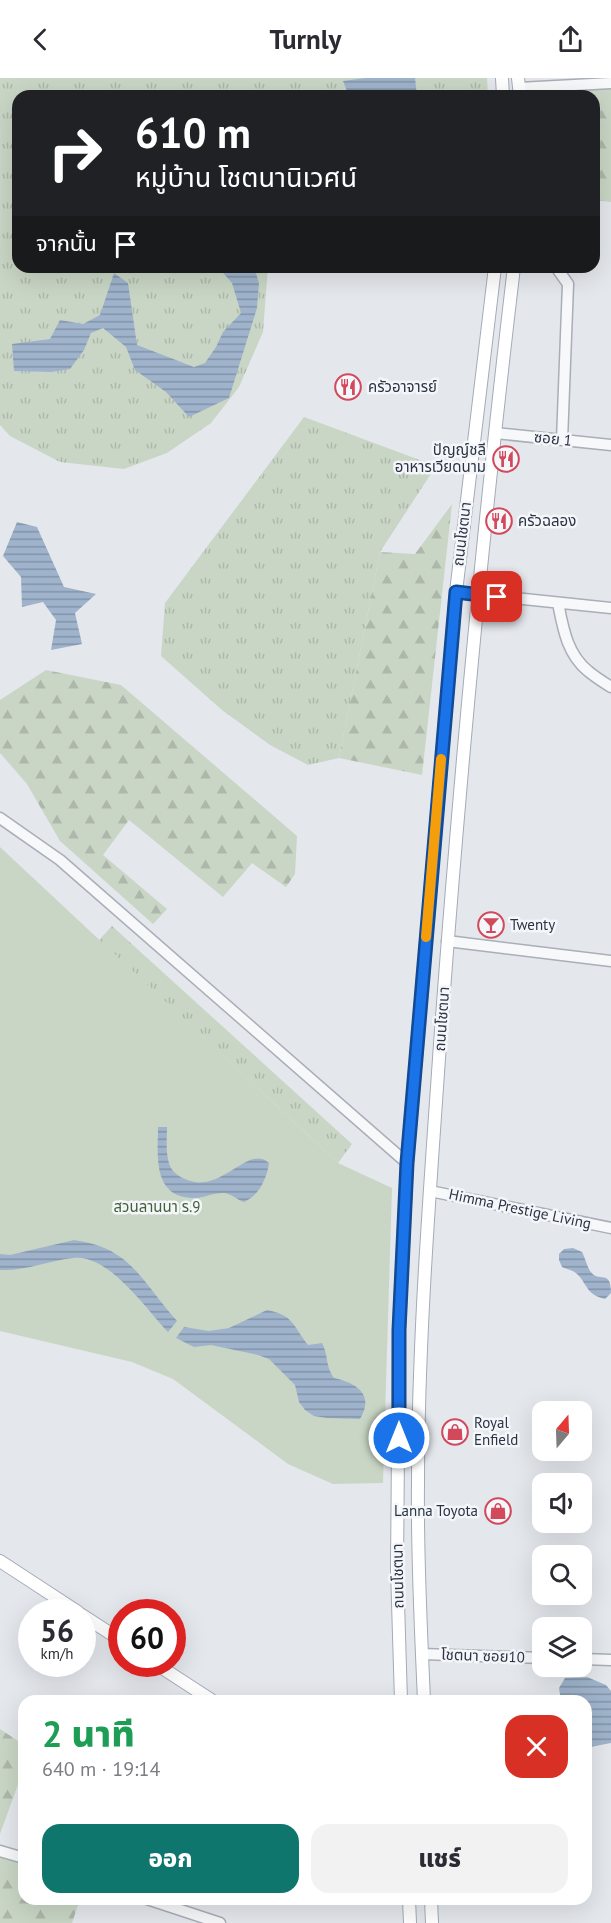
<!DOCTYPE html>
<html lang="th">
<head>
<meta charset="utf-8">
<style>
  body { margin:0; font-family:"PT Sans","Noto Sans Thai",sans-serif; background:#f2f2f3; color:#2b2b33; height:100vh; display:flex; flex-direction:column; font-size:22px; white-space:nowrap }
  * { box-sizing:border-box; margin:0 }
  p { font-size:20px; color:#7c7c81 }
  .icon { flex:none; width:33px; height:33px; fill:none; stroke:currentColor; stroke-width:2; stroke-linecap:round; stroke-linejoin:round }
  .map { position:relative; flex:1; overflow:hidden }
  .drawer { position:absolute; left:18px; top:1617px; width:574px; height:210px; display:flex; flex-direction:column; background:#fff; border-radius:18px; box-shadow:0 6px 24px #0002 }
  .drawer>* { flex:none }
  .top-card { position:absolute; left:12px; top:12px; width:588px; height:183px; border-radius:18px; box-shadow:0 6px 24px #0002; background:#202124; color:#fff; overflow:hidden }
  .needle { width:39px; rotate:19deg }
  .controls { position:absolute; left:532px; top:1323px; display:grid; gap:12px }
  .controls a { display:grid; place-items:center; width:60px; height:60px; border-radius:12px; background:#fff; box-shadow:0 6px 24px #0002; font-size:30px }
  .speed { position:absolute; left:18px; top:1521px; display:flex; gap:12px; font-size:30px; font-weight:700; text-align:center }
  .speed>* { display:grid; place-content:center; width:78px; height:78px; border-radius:50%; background:#fff; box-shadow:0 6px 24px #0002; line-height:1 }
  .speed small { font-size:15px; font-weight:400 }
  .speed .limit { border:9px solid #d22; background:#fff; color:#111 }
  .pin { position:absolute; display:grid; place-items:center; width:51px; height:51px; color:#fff; margin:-26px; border-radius:12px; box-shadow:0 3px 9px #0006 }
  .me { position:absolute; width:66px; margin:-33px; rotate:0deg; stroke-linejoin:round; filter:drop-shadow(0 0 4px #0008) }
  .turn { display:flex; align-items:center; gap:21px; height:126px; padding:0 24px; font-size:27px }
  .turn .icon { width:78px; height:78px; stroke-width:2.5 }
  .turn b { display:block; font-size:42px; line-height:51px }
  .then { display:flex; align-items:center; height:57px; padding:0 24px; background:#0003; gap:12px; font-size:22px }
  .round { display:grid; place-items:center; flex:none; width:63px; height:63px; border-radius:18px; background:#f2f2f3 }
  .overview { display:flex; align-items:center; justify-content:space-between; height:102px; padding:0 24px }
  h1 { font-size:36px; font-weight:800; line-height:45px; color:#1e9e55 }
  .primary-button { display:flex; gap:12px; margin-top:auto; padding:12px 24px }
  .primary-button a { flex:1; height:69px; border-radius:18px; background:#0f766e; color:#fff; font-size:24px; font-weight:800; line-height:69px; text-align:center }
  .primary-button a+a { background:#f2f2f3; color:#2b2b33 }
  header { display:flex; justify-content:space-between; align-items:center; height:78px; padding:0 24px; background:#fff; font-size:27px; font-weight:800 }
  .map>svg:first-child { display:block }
</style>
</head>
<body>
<header><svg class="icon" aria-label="back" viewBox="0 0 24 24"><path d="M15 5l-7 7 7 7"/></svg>Turnly<svg class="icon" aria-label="share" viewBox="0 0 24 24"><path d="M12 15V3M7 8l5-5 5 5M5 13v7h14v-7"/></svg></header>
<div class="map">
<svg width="611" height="1845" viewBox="0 0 611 1845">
  <defs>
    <pattern id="grass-tufts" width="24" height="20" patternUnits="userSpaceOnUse" patternTransform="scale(1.5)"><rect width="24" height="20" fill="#c9d6c5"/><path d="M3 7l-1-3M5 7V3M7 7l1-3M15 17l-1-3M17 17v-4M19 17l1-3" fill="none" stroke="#adb8ab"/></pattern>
    <pattern id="forest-firs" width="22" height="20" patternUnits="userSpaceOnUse" patternTransform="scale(1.5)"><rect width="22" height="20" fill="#c9d6c5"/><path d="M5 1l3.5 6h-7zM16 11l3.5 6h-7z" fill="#adb8ab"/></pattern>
    <pattern id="water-rules" width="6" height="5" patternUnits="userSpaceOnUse" patternTransform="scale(1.5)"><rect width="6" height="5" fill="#9fb4cc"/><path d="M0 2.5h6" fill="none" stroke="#8293a7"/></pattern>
  </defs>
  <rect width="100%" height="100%" fill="#e4e7ec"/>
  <path fill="url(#grass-tufts)" d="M0 0H487L488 18H306L303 16 297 18H18V189H268L263 254 239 309 211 345 167 375 124 391 60 384 10 358 0 347Z
    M304 339 436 388 380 474 339 680 308 687 270 667 222 632 161 578 165 525Z
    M112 848 352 1066 338 1085 99 862Z"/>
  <path fill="url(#forest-firs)" d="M611 10V124L594 122V18H527V16Z
    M452 426 422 697 339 680 380 474 415 476Z
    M46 592 121 607 297 758 295 796 286 809 252 785 223 819 129 742 103 777 167 831 153 846 60 763 27 706 0 675V622Z
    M0 1651 24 1667V1690L0 1756Z
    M0 1777 24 1785V1821H80L72 1845H0Z"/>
  <path fill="#c9d6c5" d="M0 769 338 1085 392 1110 383 1405 333 1406 288 1386 173 1301 132 1284 0 1253Z"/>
  <path fill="url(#water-rules)" d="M365 0H415L417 18H349L343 3Z
    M218 189H254L259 205 257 230 229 320 189 339 166 314 135 292 126 269 103 250 91 255 84 272 70 291 51 294 14 293 12 266 50 261 60 242 83 246 100 237 114 195 128 205 137 267 194 289 205 285 216 269 223 254 241 235 232 205Z
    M17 444 37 449 64 509 96 516 75 535 82 566 51 572 56 542 43 524 22 529 21 499 3 478Z
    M158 1049H167C167 1062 165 1078 171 1090 174 1095 180 1099 185 1101 221 1118 248 1065 269 1085 267 1100 259 1118 244 1124 237 1122 231 1115 223 1115 212 1115 202 1121 191 1120 152 1118 158 1076 158 1049Z
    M74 1162C132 1170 141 1203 177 1243L168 1254C146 1231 108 1175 73 1180 48 1183 26 1193 0 1192V1176L10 1177Z
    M573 1170 582 1174C585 1180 587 1188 590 1193 599 1206 611 1190 611 1215L605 1221C585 1216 588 1206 576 1195 572 1192 566 1191 562 1189L559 1182V1176L564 1171Z
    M267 1232C294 1237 293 1248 308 1267L322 1265C329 1279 325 1287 334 1300 356 1305 375 1316 360 1341L327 1340 314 1338 305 1332 299 1324 295 1307 269 1281 258 1277 211 1267 194 1269 176 1260 184 1249 209 1253 229 1250Z
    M587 1599 606 1607 611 1613V1665L590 1669 587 1678 586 1623H561L559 1610 565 1600Z"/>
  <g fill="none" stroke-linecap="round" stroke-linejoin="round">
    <g stroke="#a9aeb7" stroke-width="13">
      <path id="minor" d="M519 10 611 5
        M556 189 568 206 562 362
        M495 355 611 367
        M456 514 611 530
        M558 525C563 550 567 576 588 593 595 599 603 604 611 609
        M0 740 60 782 407 1085
        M447 863 611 883
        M430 1113 611 1150
        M422 1576 543 1580
        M582 1581 611 1582
        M0 1773 24 1780
        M147 1821 220 1845"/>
    </g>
    <g stroke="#a3abb8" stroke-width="14">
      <path id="major" d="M502 0 503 18
        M518 0 520 18
        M0 1483 78 1534
        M82 1537 122 1563
        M156 1586 213 1623
        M401 1623 397 1491 399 1252 407 1085 456 514 495 189
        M424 1623C421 1551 417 1479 418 1406 418 1259 430 1113 440 966 459 706 483 448 514 189
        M409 1821 410 1845
        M431 1821 432 1845"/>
    </g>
    <use href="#minor" stroke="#f7f8fa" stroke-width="10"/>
    <use href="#major" stroke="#fff" stroke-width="12"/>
  </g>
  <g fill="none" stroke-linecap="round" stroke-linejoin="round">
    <g stroke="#114b97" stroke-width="15">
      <path id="route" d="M399 1360V1252L407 1085 456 514 497 519"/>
    </g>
    <use href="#route" stroke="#1a73e8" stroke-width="10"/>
    <path stroke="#f59e0b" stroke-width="10" d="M426 859 441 681"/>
  </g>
  <defs>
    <g id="restaurant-ring" transform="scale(1.35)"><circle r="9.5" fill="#f4f6f9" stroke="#d1495b" stroke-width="1.5"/><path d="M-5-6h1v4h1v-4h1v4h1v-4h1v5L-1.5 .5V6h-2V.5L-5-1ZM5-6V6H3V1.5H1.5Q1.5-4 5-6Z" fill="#d1495b"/></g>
    <g id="bar-ring" transform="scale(1.35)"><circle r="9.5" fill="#f4f6f9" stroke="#d1495b" stroke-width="1.5"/><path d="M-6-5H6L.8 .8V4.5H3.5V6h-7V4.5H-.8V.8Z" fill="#d1495b"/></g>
    <g id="shop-ring" transform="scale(1.35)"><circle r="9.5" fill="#f4f6f9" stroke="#d1495b" stroke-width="1.5"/><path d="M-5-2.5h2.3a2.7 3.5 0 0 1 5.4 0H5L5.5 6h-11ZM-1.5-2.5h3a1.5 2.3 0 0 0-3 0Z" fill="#d1495b"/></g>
  </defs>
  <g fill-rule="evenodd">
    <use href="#restaurant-ring" x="348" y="309"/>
    <use href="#restaurant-ring" x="506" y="381"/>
    <use href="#restaurant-ring" x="499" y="443"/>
    <use href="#bar-ring" x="491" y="847"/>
    <use href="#shop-ring" x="455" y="1354"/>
    <use href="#shop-ring" x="498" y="1433"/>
  </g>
  <g text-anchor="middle" stroke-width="5" stroke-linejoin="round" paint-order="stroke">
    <g font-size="15" fill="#2b3445" stroke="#f4f6f9" text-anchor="start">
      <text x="368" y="314">ครัวอาจารย์</text>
      <text x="486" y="377" text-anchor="end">ปัญญ์ชลี<tspan x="486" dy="17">อาหารเวียดนาม</tspan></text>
      <text x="518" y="448">ครัวฉลอง</text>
      <text x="510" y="852">Twenty</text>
      <text x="474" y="1350">Royal<tspan x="474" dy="17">Enfield</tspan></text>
      <text x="478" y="1438" text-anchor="end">Lanna Toyota</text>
    </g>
    <g font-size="15" fill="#2b3445" stroke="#f4f6f9">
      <text transform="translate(553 361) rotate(6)" y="5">ซอย 1</text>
      <text transform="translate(462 456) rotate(-83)" y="5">ถนนโชตนา</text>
      <text transform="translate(442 941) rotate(-86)" y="5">ถนนโชตนา</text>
      <text transform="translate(520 1131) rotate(12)" y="5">Himma Prestige Living</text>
      <text transform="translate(398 1498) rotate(-91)" y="5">ถนนโชตนา</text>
      <text transform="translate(483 1578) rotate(2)" y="5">โชตนา ซอย10</text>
    </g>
    <g font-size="15" fill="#3f6138" stroke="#f4f6f9">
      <text x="157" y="1134">สวนลานนา ร.9</text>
    </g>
  </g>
</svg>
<div class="controls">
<a><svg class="needle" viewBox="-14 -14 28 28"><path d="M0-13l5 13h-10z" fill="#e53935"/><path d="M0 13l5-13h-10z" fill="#7c7c81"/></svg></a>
<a><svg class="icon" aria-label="sound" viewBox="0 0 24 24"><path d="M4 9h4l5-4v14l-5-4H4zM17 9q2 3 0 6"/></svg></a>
<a><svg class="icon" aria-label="search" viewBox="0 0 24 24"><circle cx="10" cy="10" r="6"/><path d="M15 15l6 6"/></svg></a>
<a><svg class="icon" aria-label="layers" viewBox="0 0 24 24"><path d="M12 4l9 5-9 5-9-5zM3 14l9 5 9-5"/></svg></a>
</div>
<div class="speed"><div>56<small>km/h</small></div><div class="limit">60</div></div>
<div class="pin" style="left:497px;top:519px;background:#d93025"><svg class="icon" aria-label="arrive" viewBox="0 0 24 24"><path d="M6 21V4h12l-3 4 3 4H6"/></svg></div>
<svg class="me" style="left:399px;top:1360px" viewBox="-20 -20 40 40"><circle r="17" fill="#1a73e8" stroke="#fff" stroke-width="3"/><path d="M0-11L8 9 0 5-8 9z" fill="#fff"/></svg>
<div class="top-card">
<div class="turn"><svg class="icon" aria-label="right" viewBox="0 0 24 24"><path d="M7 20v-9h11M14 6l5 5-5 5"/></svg><div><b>610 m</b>หมู่บ้าน โชตนานิเวศน์</div></div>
<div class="then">จากนั้น<svg class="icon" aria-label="arrive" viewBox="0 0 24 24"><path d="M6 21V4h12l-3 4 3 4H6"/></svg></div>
</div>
<section class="drawer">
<div class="overview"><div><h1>2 นาที</h1><p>640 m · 19:14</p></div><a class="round" style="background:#d93025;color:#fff"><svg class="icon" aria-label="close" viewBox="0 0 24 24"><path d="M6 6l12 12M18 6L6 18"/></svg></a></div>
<div class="primary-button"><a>ออก</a><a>แชร์</a></div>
</section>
</div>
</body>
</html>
